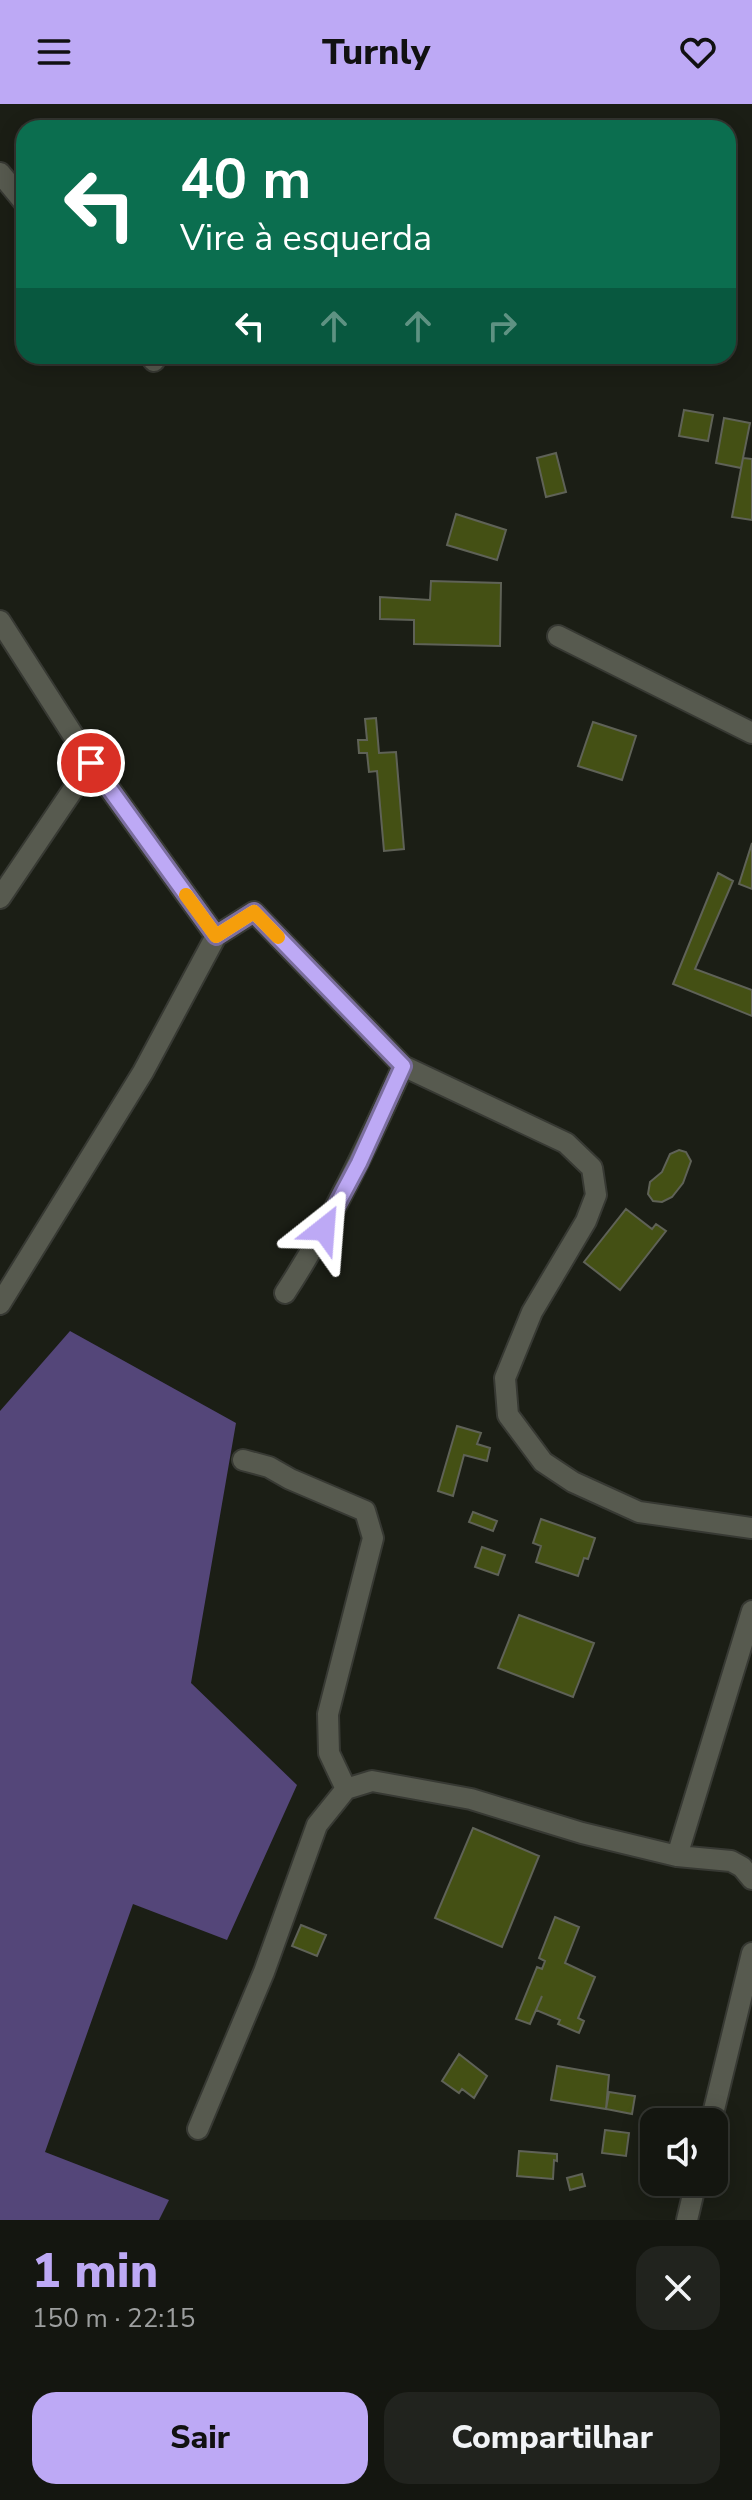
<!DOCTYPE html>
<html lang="pt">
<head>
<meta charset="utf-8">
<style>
  body { margin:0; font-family:"Nunito Sans",sans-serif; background:#21231e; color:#f1f3f6; height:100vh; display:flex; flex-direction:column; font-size:30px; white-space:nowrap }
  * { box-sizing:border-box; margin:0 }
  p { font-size:26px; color:#9d9f9f }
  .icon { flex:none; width:44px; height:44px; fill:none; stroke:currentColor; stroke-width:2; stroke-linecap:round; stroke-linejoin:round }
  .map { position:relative; height:2116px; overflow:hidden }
  .panel { display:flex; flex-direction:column; background:#141610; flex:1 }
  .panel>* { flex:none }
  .guide { position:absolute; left:16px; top:16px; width:720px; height:244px; border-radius:24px; box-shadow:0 4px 20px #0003,0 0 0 2px #333530; background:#0b6e4f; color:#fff; overflow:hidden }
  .buttons { position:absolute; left:640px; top:2004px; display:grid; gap:16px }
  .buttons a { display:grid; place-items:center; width:88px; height:88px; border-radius:16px; background:#141610; box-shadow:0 4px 20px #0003,0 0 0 2px #333530; font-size:40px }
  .pin { position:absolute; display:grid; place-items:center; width:68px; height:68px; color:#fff; margin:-34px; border:4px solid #fff; border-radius:50%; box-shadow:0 2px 8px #0007 }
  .me { position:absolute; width:88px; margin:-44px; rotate:28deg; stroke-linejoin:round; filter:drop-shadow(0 0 6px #0008) }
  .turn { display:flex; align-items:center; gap:28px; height:168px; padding:0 32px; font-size:36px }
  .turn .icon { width:104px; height:104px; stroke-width:2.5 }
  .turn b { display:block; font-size:56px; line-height:68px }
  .lanes { display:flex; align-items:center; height:76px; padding:0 32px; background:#0003; justify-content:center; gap:40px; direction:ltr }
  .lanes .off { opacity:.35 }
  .round { display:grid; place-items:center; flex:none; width:84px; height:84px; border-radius:24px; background:#21231e }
  .headline { display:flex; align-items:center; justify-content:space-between; height:136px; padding:0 32px }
  h1 { font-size:48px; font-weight:800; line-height:60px; color:#bda9f5 }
  .button { display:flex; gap:16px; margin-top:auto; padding:16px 32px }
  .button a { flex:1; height:92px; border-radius:24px; background:#bda9f5; color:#111; font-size:32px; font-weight:800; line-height:92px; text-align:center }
  .button a+a { background:#21231e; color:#f1f3f6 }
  header { display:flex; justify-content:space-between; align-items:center; height:104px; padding:0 32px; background:#bda9f5; color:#111; font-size:36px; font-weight:800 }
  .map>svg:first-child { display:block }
</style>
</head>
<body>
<header><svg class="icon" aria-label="menu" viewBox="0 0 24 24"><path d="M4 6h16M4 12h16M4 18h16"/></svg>Turnly<svg class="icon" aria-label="heart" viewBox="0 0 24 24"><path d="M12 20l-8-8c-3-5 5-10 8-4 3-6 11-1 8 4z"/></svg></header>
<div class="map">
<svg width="752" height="2116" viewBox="0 0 752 2116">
  <rect width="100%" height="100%" fill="#1b1e15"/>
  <path fill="#544679" d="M70 1227 236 1319 191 1579 297 1681 227 1836 133 1800 45 2048 169 2096 159 2116H0V1307Z"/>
  <path fill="#445014" stroke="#5f6257" stroke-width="2" d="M684 306 713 311 708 337 679 332Z
    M724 314 750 319 741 364 716 359Z
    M556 349 566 388 546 393 537 354Z
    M743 354 752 355V416L732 413Z
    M456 410 506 426 497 456 447 441Z
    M431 477 501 479 500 542 414 540V516L380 515V493L430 496Z
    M376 614 379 649 396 648 404 745 384 747 377 667 369 668 367 649H359L358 636H367L365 615Z
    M593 618 636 632 622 676 578 662Z
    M752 739V785L739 780Z
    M718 769 733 777 695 865 752 886V912L673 880Z
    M679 1046 686 1048 691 1057 683 1079 672 1093 662 1098 653 1097 648 1090 650 1078 662 1068 670 1050Z
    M626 1105 652 1125 656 1120 666 1127 620 1186 584 1158Z
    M457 1322 481 1329 477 1340 490 1344 487 1357 464 1351 453 1392 438 1387Z
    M473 1408 497 1417 493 1427 469 1418Z
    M541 1415 595 1434 588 1455 584 1454 578 1472 536 1458 541 1442 533 1439Z
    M482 1443 505 1451 498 1471 475 1463Z
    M519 1511 594 1539 573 1593 498 1564Z
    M473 1724 539 1752 502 1843 435 1814Z
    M555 1813 579 1823 565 1859 595 1873 578 1914 584 1917 579 1929 558 1920 560 1916 536 1906 542 1892 530 1920 516 1915 537 1863 542 1865 545 1857 539 1854Z
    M301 1821 326 1831 317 1852 292 1842Z
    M459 1950 487 1972 474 1994 462 1985 459 1989 442 1977Z
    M557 1962 609 1971 606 2005 551 1996Z
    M609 1988 635 1992 632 2010 606 2005Z
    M605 2026 629 2029 626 2052 602 2049Z
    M519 2047 557 2050V2057L554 2056 553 2075 517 2072Z
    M582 2070 585 2082 570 2086 567 2074Z"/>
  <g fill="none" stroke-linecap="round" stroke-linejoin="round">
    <g stroke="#373933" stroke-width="24">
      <path id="minor" d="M0 69 24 98
        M150 252 154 257
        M0 517 91 659 216 832
        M558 532 752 629
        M0 794 91 659
        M285 1189C332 1117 368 1040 403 962
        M0 1200 143 968 216 832 254 808 403 962 566 1039 592 1064 596 1091 586 1117 532 1208 505 1274 508 1311 543 1358 573 1378 639 1408 752 1424
        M243 1356 269 1363 290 1375 365 1407 373 1434 328 1610 329 1649 346 1685
        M677 1752 752 1507
        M711 2018 752 1849
        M198 2025 264 1868 317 1721 346 1685 372 1677 471 1695 582 1729 677 1752 731 1757 742 1763 752 1775
        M687 2116 696 2078"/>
    </g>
    <use href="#minor" stroke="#575a4f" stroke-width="20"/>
  </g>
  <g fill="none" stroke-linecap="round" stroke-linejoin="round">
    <g stroke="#7b6e9f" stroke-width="20">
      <path id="route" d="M91 659 216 832 254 808 403 962 359 1059 324 1125"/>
    </g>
    <use href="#route" stroke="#bda9f5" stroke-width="14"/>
    <path stroke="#f59e0b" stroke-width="14" d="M186 791 216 832 254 808 278 833"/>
  </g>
</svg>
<div class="buttons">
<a><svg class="icon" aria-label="sound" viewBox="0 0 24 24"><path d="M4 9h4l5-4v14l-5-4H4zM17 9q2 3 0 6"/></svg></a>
</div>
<div class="pin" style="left:91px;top:659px;background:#d93025"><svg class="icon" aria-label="arrive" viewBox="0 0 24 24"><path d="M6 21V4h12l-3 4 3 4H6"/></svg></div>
<svg class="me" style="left:324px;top:1125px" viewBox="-20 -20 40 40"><path d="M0-17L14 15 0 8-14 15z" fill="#bda9f5" stroke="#fff" stroke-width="4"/></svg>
<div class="guide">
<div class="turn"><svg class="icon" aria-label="left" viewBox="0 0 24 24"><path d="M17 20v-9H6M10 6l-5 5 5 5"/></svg><div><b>40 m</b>Vire à esquerda</div></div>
<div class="lanes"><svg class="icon" aria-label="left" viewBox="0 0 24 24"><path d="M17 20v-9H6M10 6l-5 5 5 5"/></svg><svg class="icon off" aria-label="ahead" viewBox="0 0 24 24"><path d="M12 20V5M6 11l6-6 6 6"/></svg><svg class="icon off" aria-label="ahead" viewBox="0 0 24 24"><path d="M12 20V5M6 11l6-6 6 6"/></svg><svg class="icon off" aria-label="right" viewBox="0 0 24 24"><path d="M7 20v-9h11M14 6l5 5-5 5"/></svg></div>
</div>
</div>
<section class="panel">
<div class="headline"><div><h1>1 min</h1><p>150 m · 22:15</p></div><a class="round"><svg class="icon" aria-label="close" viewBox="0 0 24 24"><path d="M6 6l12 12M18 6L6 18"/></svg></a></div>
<div class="button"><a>Sair</a><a>Compartilhar</a></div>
</section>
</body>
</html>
